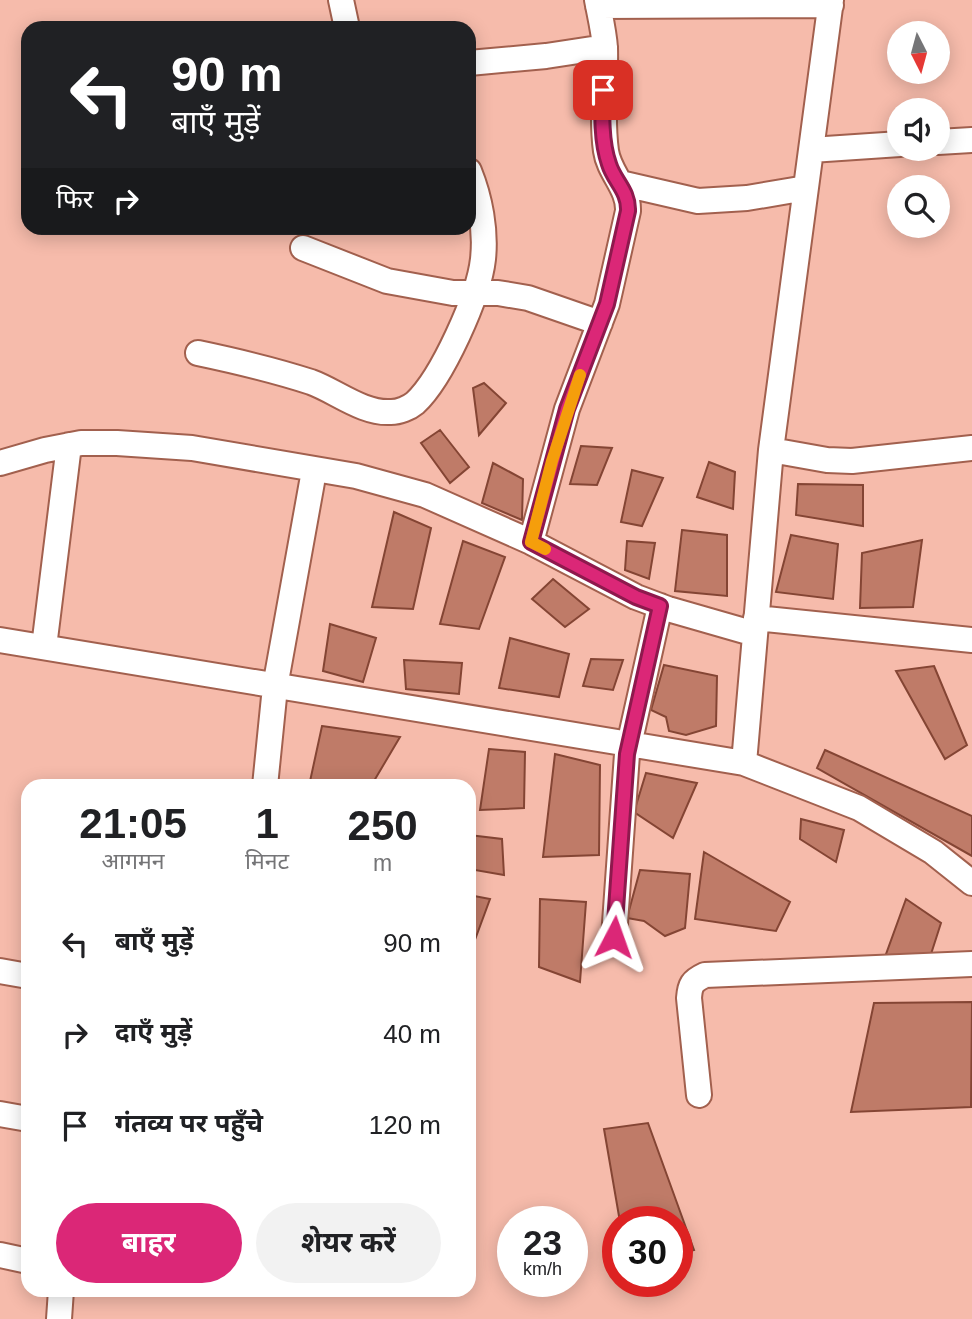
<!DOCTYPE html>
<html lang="hi">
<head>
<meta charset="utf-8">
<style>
  body { margin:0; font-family:Arial,"Noto Sans Devanagari",sans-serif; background:#f2f2f2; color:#202124; height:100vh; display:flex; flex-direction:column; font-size:26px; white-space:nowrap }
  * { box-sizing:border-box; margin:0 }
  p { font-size:23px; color:#757577 }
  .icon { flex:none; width:38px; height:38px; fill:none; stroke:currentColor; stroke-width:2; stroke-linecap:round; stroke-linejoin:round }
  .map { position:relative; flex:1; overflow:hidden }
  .details { position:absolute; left:21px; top:779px; width:455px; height:518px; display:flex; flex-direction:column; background:#fff; border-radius:21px; box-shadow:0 4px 18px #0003 }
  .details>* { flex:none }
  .hud { position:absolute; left:21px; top:21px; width:455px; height:214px; border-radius:21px; box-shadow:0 4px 18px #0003; background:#202124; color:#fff; overflow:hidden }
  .needle { width:46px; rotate:174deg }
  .tools { position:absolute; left:887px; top:21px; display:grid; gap:14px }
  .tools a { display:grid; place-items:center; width:63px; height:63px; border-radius:50%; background:#fff; box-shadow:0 4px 18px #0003; font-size:35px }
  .speed { position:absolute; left:497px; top:1206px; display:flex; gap:14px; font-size:35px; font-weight:700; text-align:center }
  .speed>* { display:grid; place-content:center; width:91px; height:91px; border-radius:50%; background:#fff; box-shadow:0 4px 18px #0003; line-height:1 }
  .speed small { font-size:18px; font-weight:400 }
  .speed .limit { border:10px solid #d22; background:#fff; color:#111 }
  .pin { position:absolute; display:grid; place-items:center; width:60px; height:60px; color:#fff; margin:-30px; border-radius:14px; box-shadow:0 4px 10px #0006 }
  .me { position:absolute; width:77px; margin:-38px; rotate:4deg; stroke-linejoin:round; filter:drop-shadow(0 0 5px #0008) }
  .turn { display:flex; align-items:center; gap:24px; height:147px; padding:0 35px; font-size:32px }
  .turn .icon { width:91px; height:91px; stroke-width:2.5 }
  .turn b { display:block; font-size:49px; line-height:60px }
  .then { display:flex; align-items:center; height:66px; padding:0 35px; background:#0003; gap:14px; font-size:26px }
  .eta { display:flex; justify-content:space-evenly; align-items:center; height:119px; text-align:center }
  .eta b { font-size:42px; font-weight:700; line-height:49px }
  .cta { display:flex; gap:14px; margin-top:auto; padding:14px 35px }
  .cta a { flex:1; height:80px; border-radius:42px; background:#db2777; color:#fff; font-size:28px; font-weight:700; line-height:80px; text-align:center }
  .cta a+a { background:#f2f2f2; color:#202124 }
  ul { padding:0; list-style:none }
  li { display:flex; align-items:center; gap:21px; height:91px; padding:0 35px }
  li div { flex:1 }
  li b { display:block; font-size:26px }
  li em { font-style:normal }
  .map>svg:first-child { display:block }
</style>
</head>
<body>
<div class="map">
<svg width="972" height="1319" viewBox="0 0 972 1319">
  <rect width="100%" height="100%" fill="#f6bbab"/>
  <path fill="#bf7b68" stroke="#844534" stroke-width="2" d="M484 383 506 403 479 435 473 388Z
    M440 430 469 467 450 483 421 443Z
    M581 446 612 448 597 485 570 484Z
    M709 462 735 472 733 509 697 497Z
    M493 463 523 479 522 520 482 503Z
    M632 470 663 478 642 526 621 522Z
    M798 484 863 485V526L796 515Z
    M394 512 431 528 413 609 372 607Z
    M682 530 727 535V596L675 591Z
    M791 535 838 544 833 599 776 592Z
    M922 540 913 607 860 608 862 553Z
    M463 541 505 557 479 629 440 624Z
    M627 541 655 543 649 579 625 570Z
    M553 579 589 609 565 627 532 599Z
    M330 624 376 638 363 682 323 671Z
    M510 638 569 654 559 697 499 688Z
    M591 659 623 660 613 690 583 686Z
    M404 660 462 663 459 694 406 689Z
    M664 665 717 676 716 726 686 735 669 731 666 717 651 710Z
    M934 666 967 745 945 759 896 671Z
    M322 726 400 737 371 786H309Z
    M489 749 525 752 524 808 480 810Z
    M825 750 972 816V856L817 768Z
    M555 754 600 765 599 855 543 857Z
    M646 773 697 783 673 838 634 812Z
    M801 819 844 830 836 862 800 839Z
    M469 835 502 839 504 875 469 869Z
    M704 852 790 902 776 931 695 919Z
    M640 870 690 874 685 928 665 936 644 921 627 918Z
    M469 895 490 899 469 956Z
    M540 899 586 902 580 982 539 967Z
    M906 899 941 923 931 954 885 957Z
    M972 1002 971 1107 851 1112 874 1003Z
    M648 1123 694 1250 677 1254V1222H620L604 1129Z"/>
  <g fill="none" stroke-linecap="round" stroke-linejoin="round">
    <g stroke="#a2604e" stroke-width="28">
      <path id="minor" d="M341 0 347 28
        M598 6 831 5
        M469 63 546 56 605 47
        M938 142 972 140
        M811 150 900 144
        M620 183 698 201 747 198 806 188
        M303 248 387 281 453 293H498L528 298 600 323
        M198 353C236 361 274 370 311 382 336 391 363 414 391 412 399 412 409 408 415 403 442 378 479 296 483 259 486 230 480 198 469 171
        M771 450 827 460 852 461 972 448
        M0 463 45 450 81 443H117L192 448 356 476 425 495 531 542 636 597 668 609 755 634
        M531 542 567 409 607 304 628 211C629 188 609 173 606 151 601 116 606 83 605 48 604 32 600 16 597 0
        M756 618 972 640
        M0 640 744 763 859 808 933 852 972 883
        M44 647 69 445
        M744 763 771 450 831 0
        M265 786 275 687 312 482
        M614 937 627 754 660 606
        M0 971 28 976
        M699 1095 689 998C690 985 692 981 705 975L972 964
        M0 1114 28 1119
        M0 1255 28 1261
        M59 1319 61 1290"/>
    </g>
    <use href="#minor" stroke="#fff" stroke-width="24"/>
  </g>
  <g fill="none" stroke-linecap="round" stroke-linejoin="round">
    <g stroke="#8e194d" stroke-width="18">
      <path id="route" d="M603 90C602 114 601 141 609 164 614 181 629 191 628 211L607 304 567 409 531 542 636 597 660 606 627 754 614 937"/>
    </g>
    <use href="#route" stroke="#db2777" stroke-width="12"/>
    <path stroke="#f59e0b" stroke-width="12" d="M545 549 531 542 552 461 580 375"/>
  </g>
</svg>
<div class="tools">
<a><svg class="needle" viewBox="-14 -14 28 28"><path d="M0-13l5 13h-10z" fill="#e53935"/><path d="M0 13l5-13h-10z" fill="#757577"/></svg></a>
<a><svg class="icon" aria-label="sound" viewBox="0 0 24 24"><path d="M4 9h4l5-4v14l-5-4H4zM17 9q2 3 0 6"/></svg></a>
<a><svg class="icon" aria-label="search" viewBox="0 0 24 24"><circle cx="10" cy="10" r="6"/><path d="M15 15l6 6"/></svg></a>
</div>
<div class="speed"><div>23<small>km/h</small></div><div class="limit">30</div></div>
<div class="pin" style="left:603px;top:90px;background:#d93025"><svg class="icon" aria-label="arrive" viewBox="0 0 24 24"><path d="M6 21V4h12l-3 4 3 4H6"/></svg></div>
<svg class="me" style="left:614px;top:937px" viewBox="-20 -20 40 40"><path d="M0-17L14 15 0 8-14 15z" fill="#db2777" stroke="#fff" stroke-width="4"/></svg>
<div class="hud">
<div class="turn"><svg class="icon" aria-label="left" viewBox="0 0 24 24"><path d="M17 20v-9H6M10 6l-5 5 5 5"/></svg><div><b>90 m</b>बाएँ मुड़ें</div></div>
<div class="then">फिर<svg class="icon" aria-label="right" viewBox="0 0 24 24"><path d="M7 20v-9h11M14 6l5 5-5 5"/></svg></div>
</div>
<section class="details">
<div class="eta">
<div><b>21:05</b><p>आगमन</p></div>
<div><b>1</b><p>मिनट</p></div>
<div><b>250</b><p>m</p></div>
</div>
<ul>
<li><svg class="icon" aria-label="left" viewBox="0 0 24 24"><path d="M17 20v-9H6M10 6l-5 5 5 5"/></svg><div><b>बाएँ मुड़ें</b></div><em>90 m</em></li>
<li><svg class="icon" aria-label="right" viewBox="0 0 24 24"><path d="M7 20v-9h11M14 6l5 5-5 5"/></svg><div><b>दाएँ मुड़ें</b></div><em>40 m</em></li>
<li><svg class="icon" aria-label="arrive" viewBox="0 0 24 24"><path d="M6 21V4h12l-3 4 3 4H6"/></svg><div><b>गंतव्य पर पहुँचे</b></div><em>120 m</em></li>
</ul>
<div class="cta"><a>बाहर</a><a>शेयर करें</a></div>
</section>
</div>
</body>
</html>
